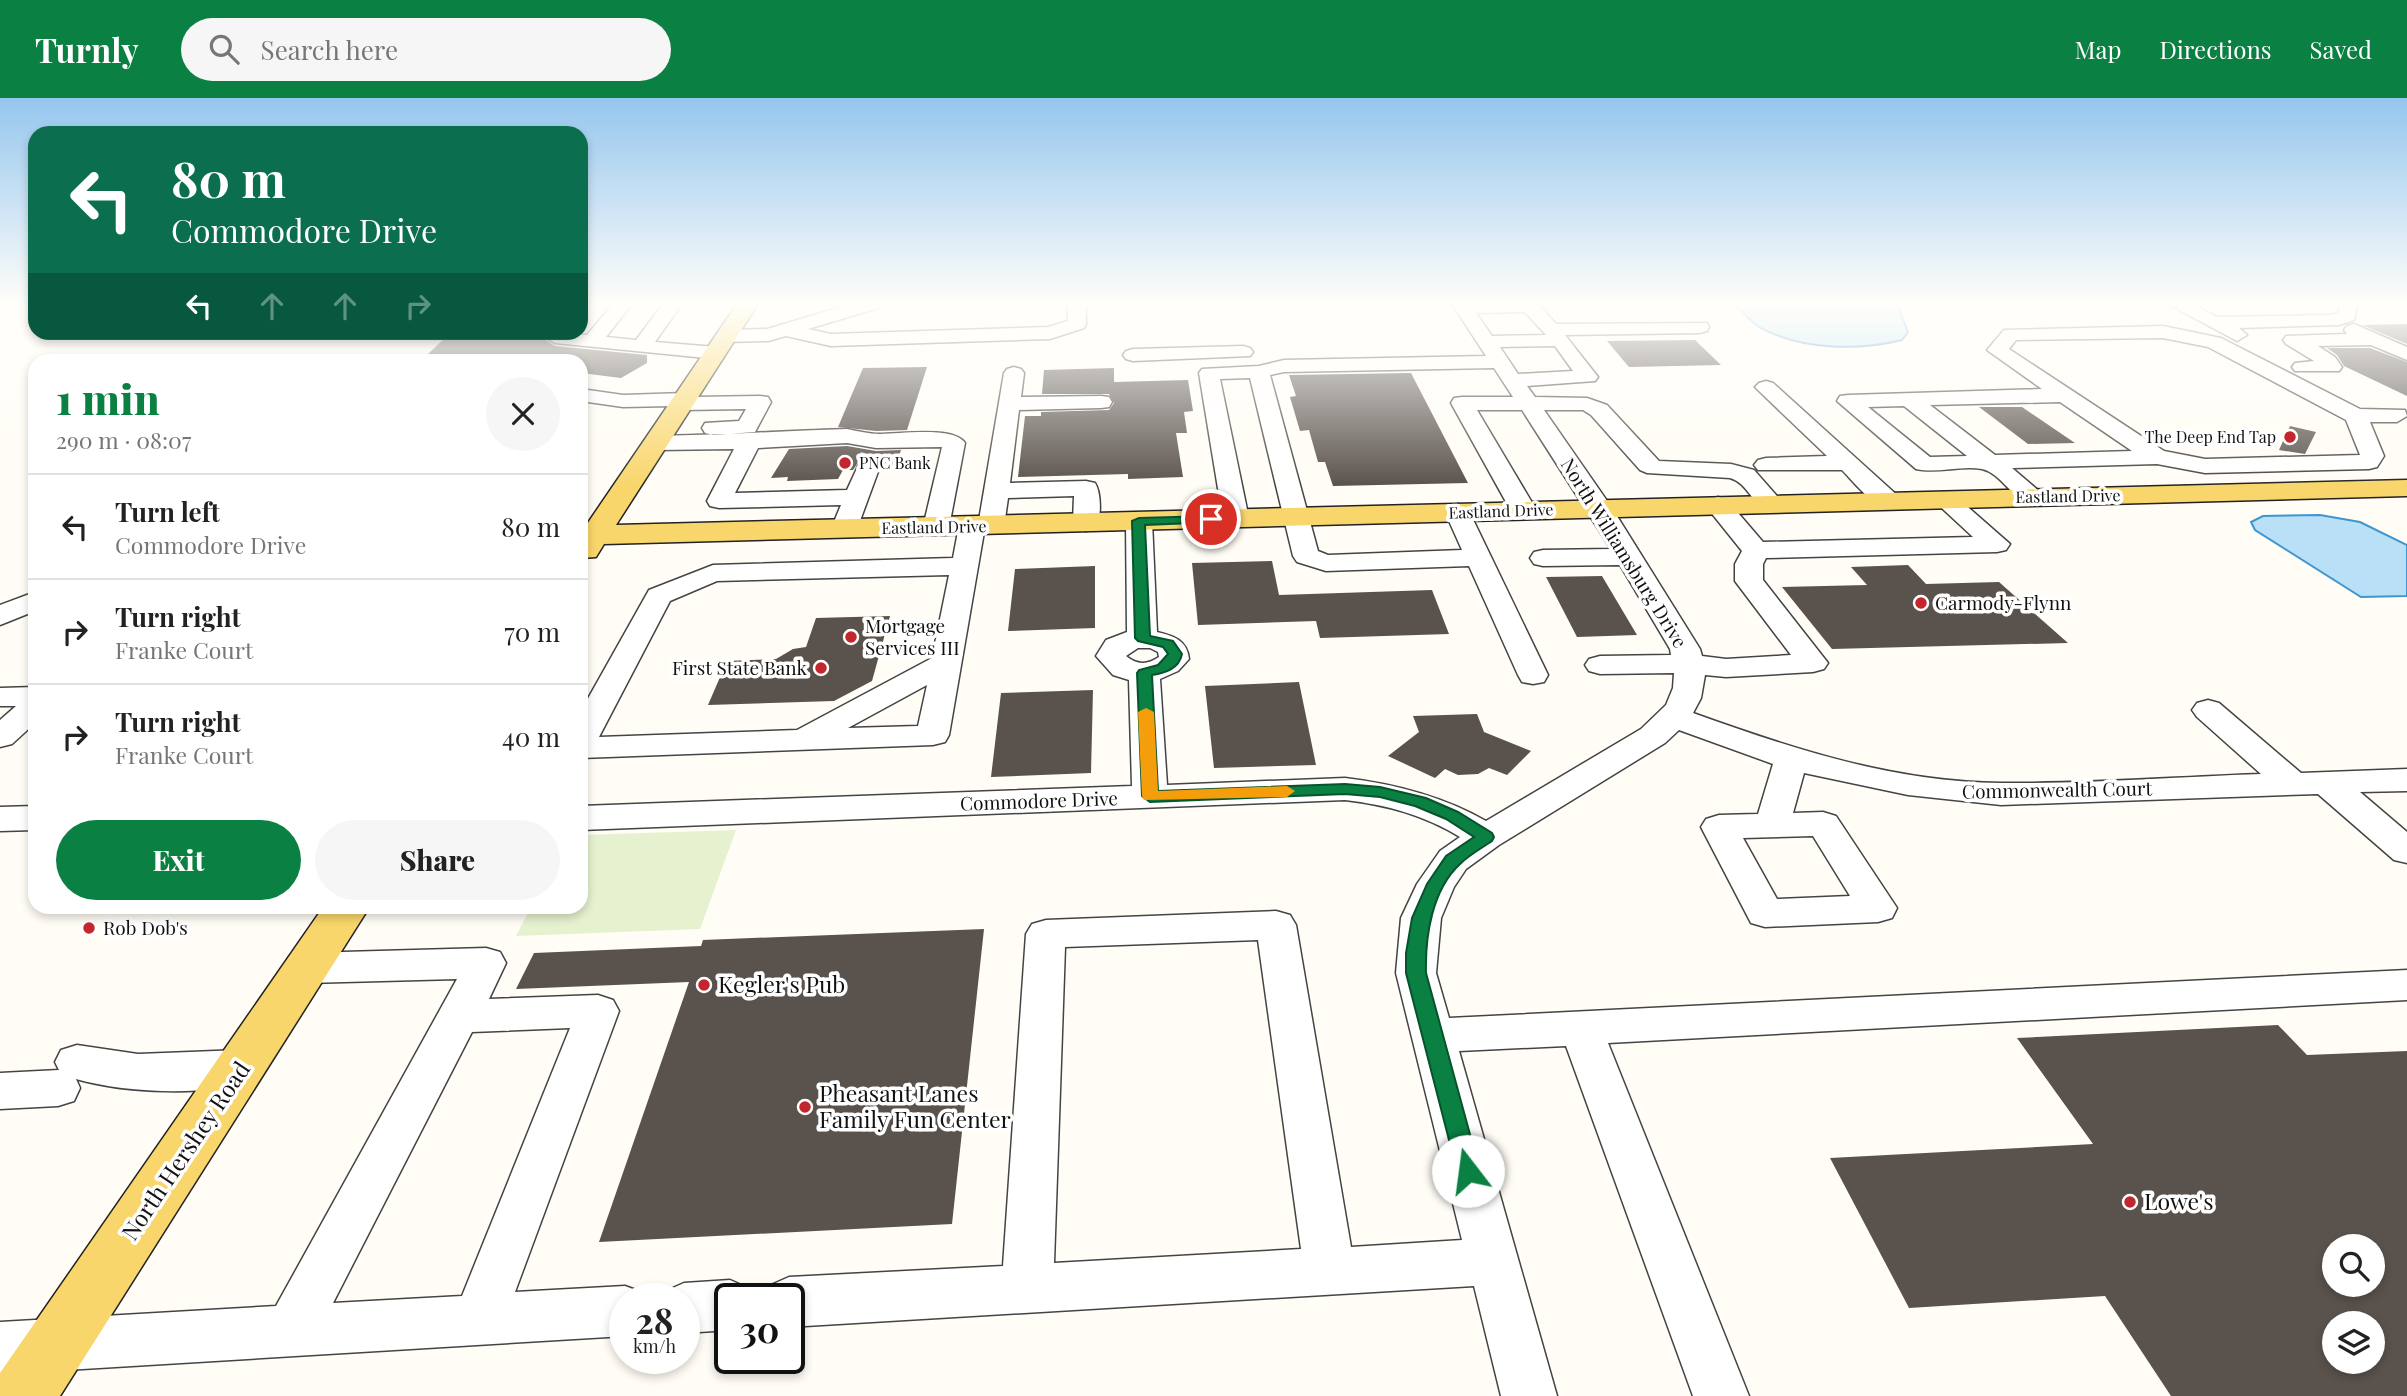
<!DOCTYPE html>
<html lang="en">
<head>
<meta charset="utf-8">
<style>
  body { margin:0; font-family:"Playfair Display",serif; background:#f6f6f6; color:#222; height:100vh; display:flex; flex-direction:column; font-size:26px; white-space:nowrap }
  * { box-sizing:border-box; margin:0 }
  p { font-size:23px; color:#767676 }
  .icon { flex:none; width:38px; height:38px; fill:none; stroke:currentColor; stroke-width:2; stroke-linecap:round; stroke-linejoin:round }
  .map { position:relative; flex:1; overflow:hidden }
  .sheet { position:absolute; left:28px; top:256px; width:560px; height:560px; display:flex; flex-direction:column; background:#fff; border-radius:21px; box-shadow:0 4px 10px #0003 }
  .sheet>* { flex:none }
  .top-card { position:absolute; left:28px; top:28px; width:560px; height:214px; border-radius:21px; box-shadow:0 4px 10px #0003; background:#0b6e4f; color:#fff; overflow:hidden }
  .controls { position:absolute; left:2322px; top:1136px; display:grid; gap:14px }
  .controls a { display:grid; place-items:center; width:63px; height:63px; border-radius:50%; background:#fff; box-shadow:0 4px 10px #0003; font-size:35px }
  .speed { position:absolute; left:609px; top:1185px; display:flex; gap:14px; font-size:35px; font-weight:700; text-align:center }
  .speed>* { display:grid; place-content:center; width:91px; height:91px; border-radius:50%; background:#fff; box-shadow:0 4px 10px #0003; line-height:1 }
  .speed small { font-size:18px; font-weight:400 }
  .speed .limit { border:4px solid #111; border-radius:10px; background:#fff; color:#111 }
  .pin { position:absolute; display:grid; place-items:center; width:60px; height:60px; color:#fff; margin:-30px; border:4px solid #fff; border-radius:50%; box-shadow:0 2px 7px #0007 }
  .me { position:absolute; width:77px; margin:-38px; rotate:345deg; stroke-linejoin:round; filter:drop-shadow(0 0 5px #0008) }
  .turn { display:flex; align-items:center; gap:24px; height:147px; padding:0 28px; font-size:32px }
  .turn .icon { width:91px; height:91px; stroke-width:2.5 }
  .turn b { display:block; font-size:49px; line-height:60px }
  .lanes { display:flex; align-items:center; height:66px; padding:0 28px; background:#0003; justify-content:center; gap:35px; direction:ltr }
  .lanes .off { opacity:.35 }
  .round { display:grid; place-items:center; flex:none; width:74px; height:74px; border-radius:37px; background:#f6f6f6 }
  .head { display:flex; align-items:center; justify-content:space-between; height:119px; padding:0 28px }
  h1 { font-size:42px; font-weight:800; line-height:52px; color:#0b8043 }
  .button { display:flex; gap:14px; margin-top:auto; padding:14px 28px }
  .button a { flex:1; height:80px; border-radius:42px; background:#0b8043; color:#fff; font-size:28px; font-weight:800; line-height:80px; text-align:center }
  .button a+a { background:#f6f6f6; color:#222 }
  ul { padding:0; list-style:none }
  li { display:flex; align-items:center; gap:21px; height:105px; padding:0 28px; border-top:2px solid #e0e0e0 }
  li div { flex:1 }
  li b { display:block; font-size:26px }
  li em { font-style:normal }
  header { display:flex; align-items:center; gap:42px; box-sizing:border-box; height:98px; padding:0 35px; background:#0b8043; color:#fff }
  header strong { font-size:33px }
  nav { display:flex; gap:38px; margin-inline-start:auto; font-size:24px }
  .search { width:490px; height:63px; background:#f6f6f6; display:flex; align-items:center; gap:18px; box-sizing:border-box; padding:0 24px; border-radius:38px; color:#767676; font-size:26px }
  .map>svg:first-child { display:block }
</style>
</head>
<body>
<header>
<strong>Turnly</strong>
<div class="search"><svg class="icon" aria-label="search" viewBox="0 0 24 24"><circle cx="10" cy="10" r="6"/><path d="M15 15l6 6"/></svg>Search here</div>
<nav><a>Map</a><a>Directions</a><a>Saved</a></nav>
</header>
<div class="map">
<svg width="2407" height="1298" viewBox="0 0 2407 1298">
  <rect width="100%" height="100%" fill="#fffdf5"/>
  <path fill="#e6f2cf" d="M736 732 700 831 516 838 531 809 581 808V737Z"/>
  <path fill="#b9e0f7" stroke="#3f96cf" stroke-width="2" d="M1735 206H1897L1908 234 1902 242C1858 253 1800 252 1759 229 1750 223 1742 213 1735 206Z
    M2320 417 2360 424 2407 447V498L2361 499 2255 432 2251 424 2263 418Z"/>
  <path fill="#5a524d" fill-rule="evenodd" d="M2407 226V246L2362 227Z
    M451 234H546L544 241 555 248 647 257V265L621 280 581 275V262H481L428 256Z
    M1695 242 1721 267 1629 269 1607 243Z
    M2327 250H2370L2407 264V298L2344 268 2337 257Z
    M927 269 907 332 876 333 838 329 863 270Z
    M1114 270V284L1188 282 1193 313 1184 314 1187 335H1176L1183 379 1128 381V376L1018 379 1025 318H1041V314L1109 312 1114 305 1109 296H1042L1044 272Z
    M1411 275 1468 385 1333 388 1325 364H1318L1309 332 1300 333 1290 299 1296 298 1289 277Z
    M1979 309H2022L2075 345 2028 346Z
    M2290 328 2316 334 2305 356 2279 352Z
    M847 348 876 353 901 352 895 370 881 371 875 363H859L853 372H843L838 381 787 383 788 379 771 380 789 351Z
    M1272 463 1279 497 1432 492 1449 536 1320 540 1316 523 1198 527 1192 465Z
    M1908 467 1926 486 1999 484 2068 545 1832 551 1782 489 1867 487 1851 469Z
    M1095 468V530L1008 533 1015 471Z
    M1602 478 1637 537 1577 539 1546 479Z
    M890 518 872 583 834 603 708 607 727 563 776 561 793 551 806 549 816 520Z
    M1299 584 1316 667 1214 670 1205 588Z
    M1093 592 1091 675 991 679 1001 595Z
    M1477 616 1484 634 1531 653 1507 677 1489 670 1478 676 1458 677 1445 671 1435 680 1388 658 1419 634 1413 618Z
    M984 831 952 1126 599 1144 689 884 516 891 534 855 701 848 703 842Z
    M2278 927 2307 957 2407 953V1298H2171L2105 1198 1909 1210 1830 1060 2093 1046 2017 940ZM2334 1148H2373V1186H2334ZM2334 1225H2373V1264H2334Z"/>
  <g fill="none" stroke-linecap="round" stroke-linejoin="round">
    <path stroke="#dbdad3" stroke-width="21" stroke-dasharray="21 10" stroke-linecap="butt" d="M867 371 871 357"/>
    <g stroke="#444" stroke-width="3">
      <path id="minor" d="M613 206H632L606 239 636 242 663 206H682L655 244 716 249 723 251 726 255 723 259 716 261 555 245 545 239 550 234 587 237Z
        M851 206H881L878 210 808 231 831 236 1048 229 1068 223V206H1086V226L1084 230 1050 241 831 248 786 238 768 243 727 244 717 238 727 232 767 231Z
        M1452 206H1538L1556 226 1707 225 1709 229 1707 233 1700 235 1565 237 1598 279 1595 283 1527 288 1535 299 1587 300 1607 307 1659 363 1731 366 1754 372 1784 406 1780 411C1753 418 1752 386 1730 380L1647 375 1640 372 1591 317 1583 312H1544L1612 410 1700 551 1702 558 1726 561 1791 557 1735 483V466L1742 453 1705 407 1709 402 1718 399 1727 402 1763 444 1973 439 1932 401 1935 396 1944 394 1953 396 2010 446 2006 452 1997 454 1766 460 1763 466V482L1828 565 1824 571 1813 574 1726 579 1705 577 1701 600 1693 615C1793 651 1894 684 2001 685 2088 686 2175 679 2261 676L2197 619 2192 612 2197 605 2208 602 2219 605 2301 675 2407 671V693L2360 694 2407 734V765L2394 762 2318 696 2001 707 1908 697 1804 675 1793 715 1823 714 1836 718 1897 810 1892 820 1878 824 1765 829 1751 825 1701 729 1706 721 1719 717 1758 716 1773 666 1679 632 1665 645 1499 747 1466 771 1454 789 1441 820 1436 875 1449 920 2407 872V902L1608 945 1749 1298H1693L1566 948 1459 953 1557 1298H1501L1474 1188 789 1229V1200H764L771 1187 789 1179 1003 1168 1026 836 1032 826 1046 822 1276 813 1290 817 1296 827 1351 1149 1462 1142 1396 875 1401 820 1417 786 1440 753 1460 739C1424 717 1387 707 1345 702L581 732V708L1132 688 1129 582 1113 577 1096 558 1106 542 1127 534 1126 423 1130 418 1139 415 1148 418 1152 423 1157 534C1174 538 1187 542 1189 561L1178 573 1160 581 1167 687 1345 680C1395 686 1442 698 1486 723L1641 631 1666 607 1673 590 1674 575 1600 576 1589 573 1585 567 1589 561 1600 558 1671 557 1670 551 1620 467 1543 468 1534 466 1530 460 1534 454 1543 452 1611 451 1522 312H1477L1537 413 1533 418 1524 421 1515 418 1511 413 1451 305 1454 300 1462 299H1513L1494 270 1284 274 1270 277 1318 453 1328 457 1462 452 1445 414 1449 409 1458 406 1467 409 1548 577 1544 584 1533 586 1522 584 1518 577 1469 468 1326 473 1297 464 1293 458 1250 280 1220 281 1249 421 1245 426 1236 429 1227 426 1223 421 1199 275 1202 271 1259 268 1284 262 1486 258ZM1525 214 1546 237 1492 238 1476 215ZM1555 248 1573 273 1518 276 1500 249ZM1138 550H1150L1158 554 1159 559C1147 567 1137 567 1126 558ZM1813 738 1850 798 1777 801 1743 740ZM1258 842 1301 1151 1054 1165 1065 849Z
        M2168 206H2192L2217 219 2330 217 2338 215 2340 206H2358L2354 222 2339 227 2239 230 2247 237 2237 243Z
        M2354 226 2407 249V262L2371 247 2318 248 2335 259 2342 269 2339 273H2295L2292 269 2295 265 2314 263 2286 246 2283 242 2286 238 2347 236 2344 232 2347 228Z
        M2163 228 2221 240 2360 311 2405 312 2407 318 2397 324H2370L2384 358 2377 369 2369 371 2205 375 2157 366 2012 370 2046 399 2043 404C2014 411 2005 376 1982 371 1961 367 1937 376 1916 371L1837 303 1840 298 1848 297 2042 291 1987 252 2004 232ZM2163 240 2208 249 2346 322 2360 357 2205 361 2164 353 2009 251 2016 242ZM2060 304 2132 353 1995 357 1930 307ZM1904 308 1967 358 1930 359 1868 309Z
        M1243 248 1250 250 1253 254 1250 258 1133 263 1126 261 1123 257 1126 253 1133 251Z
        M1014 269 1021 271 1024 275 1021 299 1101 298 1109 299 1112 304 1109 309 1101 310 1019 312 1010 385 1086 383 1095 385C1101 394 1102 421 1095 430L1086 433 1077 430 1073 425 1074 398 1008 400 1004 428 1000 433 984 434 949 637 945 644 933 647 581 660V613L649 492 713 467 953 460 959 428 963 423 979 422 1004 275 1007 271ZM949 477 932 560 797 632 599 639 670 503 717 483ZM927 587 918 628 848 630Z
        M1766 283 1773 285 1898 398 1901 403 1898 408C1875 414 1857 387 1842 372H1758L1754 367 1758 362 1766 360 1827 358 1759 293 1755 289 1759 285Z
        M581 291 623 297 685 295 694 299 760 298 768 299 771 304 755 334 713 337 705 335 702 330 705 325 739 323 746 311 682 312 672 308 623 309 581 303Z
        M847 331C858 333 869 336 880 336 900 336 954 328 965 345L949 429 945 434 936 437 927 434 923 429 942 349 876 350 847 345 758 350 735 395 847 392 859 366H875L879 371 857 431 853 436 844 439 835 436 831 431 841 407 719 410 710 408 707 403 734 351 656 352 648 350 645 345 648 340 656 338C720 337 783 333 847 331Z
        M35 494V513L0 527V507Z
        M35 589V625L12 646 0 649V622L16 608H0V590Z
        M35 708V732L0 733V709Z
        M486 850 500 854 506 865 489 901 598 897 613 902 619 913 515 1194 625 1188 644 1195 646 1200H625V1238L0 1276V1224L276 1208 457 881 307 885 293 881 287 870 293 859 307 855ZM570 930 462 1198 333 1205 472 934Z
        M77 947 138 956 241 952 257 958 263 970 257 982C208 999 125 995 76 981L80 990 74 1003 58 1008 0 1011V975L59 972 55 964 61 952Z
        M730 1182 748 1190 753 1200H730V1232L684 1235V1200H662L666 1193 684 1185Z"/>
    </g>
    <g stroke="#222" stroke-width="3">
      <path id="major" d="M737 206H758L616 427 2407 382V398L604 446 596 459 581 460V435Z
        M324 808H370L60 1298H0V1275Z"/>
    </g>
    <use href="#minor" fill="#fff" fill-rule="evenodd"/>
    <use href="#major" fill="#f9d66b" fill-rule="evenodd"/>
  </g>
  <linearGradient id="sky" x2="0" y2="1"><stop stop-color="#95c6ee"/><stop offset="0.53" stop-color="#fffefa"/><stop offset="1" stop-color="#fffefa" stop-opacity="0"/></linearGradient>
  <rect width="2407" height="388" fill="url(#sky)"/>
  <path fill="#0b8043" stroke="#07532c" stroke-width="2" d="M1211 418 1216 419V424L1145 427 1150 538 1173 543 1182 556C1179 571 1165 575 1152 577L1158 693 1345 686 1380 689 1426 700 1458 714 1492 735 1494 739 1492 743C1482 750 1469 757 1460 766 1432 792 1425 838 1426 875L1480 1073 1476 1080 1468 1083 1460 1080 1457 1073 1406 875V855L1412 820 1427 786 1446 758 1474 739 1446 721 1415 708 1380 699 1345 696 1150 704 1142 698 1137 575 1139 572 1158 567 1168 556 1163 549 1138 543 1135 540 1132 423 1139 420Z"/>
  <path fill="#f59e0b" d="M1146 610 1154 614 1158 693 1287 688 1295 693 1287 699 1144 702 1142 698 1138 614Z"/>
  <g fill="#c4262e" stroke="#fff" stroke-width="2.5">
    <circle cx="2290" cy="339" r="7"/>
    <circle cx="845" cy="365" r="7"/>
    <circle cx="1921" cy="505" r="7"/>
    <circle cx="851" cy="539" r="7"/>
    <circle cx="821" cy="570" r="7"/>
    <circle cx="89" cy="830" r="7"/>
    <circle cx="704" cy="887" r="7"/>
    <circle cx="805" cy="1009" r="7"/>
    <circle cx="2130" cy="1104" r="7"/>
  </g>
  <g text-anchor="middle" stroke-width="7" stroke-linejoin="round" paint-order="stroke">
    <g font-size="16" fill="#111" stroke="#fff" text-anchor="end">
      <text x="2276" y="345">The Deep End Tap</text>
      <text x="859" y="371" text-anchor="start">PNC Bank</text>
    </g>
    <g font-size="16" fill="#111" stroke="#fff">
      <text transform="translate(2068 398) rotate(-1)" y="6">Eastland Drive</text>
      <text transform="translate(1501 413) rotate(-2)" y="6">Eastland Drive</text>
      <text transform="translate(934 429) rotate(-1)" y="6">Eastland Drive</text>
    </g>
    <g font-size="19" fill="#111" stroke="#fff">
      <text transform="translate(1624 455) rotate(58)" y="7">North Williamsburg Drive</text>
      <text transform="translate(2057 692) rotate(-1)" y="7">Commonwealth Court</text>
      <text transform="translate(1039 703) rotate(-2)" y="7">Commodore Drive</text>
    </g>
    <g font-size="19" fill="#111" stroke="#fff" text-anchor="start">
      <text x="1935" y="512">Carmody-Flynn</text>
      <text x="865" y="535">Mortgage<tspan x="865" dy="22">Services III</tspan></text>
      <text x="807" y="577" text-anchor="end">First State Bank</text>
      <text x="103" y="837">Rob Dob's</text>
    </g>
    <g font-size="23" fill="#111" stroke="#fff" text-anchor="start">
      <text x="718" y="895">Kegler's Pub</text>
      <text x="819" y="1004">Pheasant Lanes<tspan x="819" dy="26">Family Fun Center</tspan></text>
      <text x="2144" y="1112">Lowe's</text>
    </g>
    <g font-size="23" fill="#111" stroke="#fff">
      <text transform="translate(186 1053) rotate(-56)" y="8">North Hershey Road</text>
    </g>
  </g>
</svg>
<div class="controls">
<a><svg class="icon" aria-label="search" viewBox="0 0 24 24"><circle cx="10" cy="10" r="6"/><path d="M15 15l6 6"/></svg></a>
<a><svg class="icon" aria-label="layers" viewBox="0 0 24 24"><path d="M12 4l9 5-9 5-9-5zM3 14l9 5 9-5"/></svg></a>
</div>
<div class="speed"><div>28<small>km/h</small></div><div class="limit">30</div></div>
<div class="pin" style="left:1211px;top:421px;background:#d93025"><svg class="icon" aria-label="arrive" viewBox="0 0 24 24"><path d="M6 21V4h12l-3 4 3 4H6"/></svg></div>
<svg class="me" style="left:1468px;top:1073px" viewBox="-20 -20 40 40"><circle r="19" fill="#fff"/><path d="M0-13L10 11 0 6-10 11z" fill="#0b8043"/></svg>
<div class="top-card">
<div class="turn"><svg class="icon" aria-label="left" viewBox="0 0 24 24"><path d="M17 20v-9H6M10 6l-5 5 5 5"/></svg><div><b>80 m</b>Commodore Drive</div></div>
<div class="lanes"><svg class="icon" aria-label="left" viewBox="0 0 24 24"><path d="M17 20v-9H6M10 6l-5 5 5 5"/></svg><svg class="icon off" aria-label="ahead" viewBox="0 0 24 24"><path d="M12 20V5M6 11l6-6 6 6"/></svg><svg class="icon off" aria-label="ahead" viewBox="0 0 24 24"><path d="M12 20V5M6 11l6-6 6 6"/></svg><svg class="icon off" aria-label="right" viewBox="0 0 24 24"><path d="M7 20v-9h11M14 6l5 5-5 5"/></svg></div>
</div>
<section class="sheet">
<div class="head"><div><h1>1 min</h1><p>290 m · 08:07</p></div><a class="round"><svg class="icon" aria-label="close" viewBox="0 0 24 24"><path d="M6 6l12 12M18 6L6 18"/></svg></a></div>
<ul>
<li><svg class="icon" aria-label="left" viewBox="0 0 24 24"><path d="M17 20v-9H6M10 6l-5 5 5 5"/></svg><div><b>Turn left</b><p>Commodore Drive</p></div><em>80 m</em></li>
<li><svg class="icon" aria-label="right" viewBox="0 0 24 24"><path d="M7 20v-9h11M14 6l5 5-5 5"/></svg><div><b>Turn right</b><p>Franke Court</p></div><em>70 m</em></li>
<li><svg class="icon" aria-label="right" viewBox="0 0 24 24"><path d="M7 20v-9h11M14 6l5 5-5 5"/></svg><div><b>Turn right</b><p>Franke Court</p></div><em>40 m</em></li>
</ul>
<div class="button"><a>Exit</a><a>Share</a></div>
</section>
</div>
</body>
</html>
